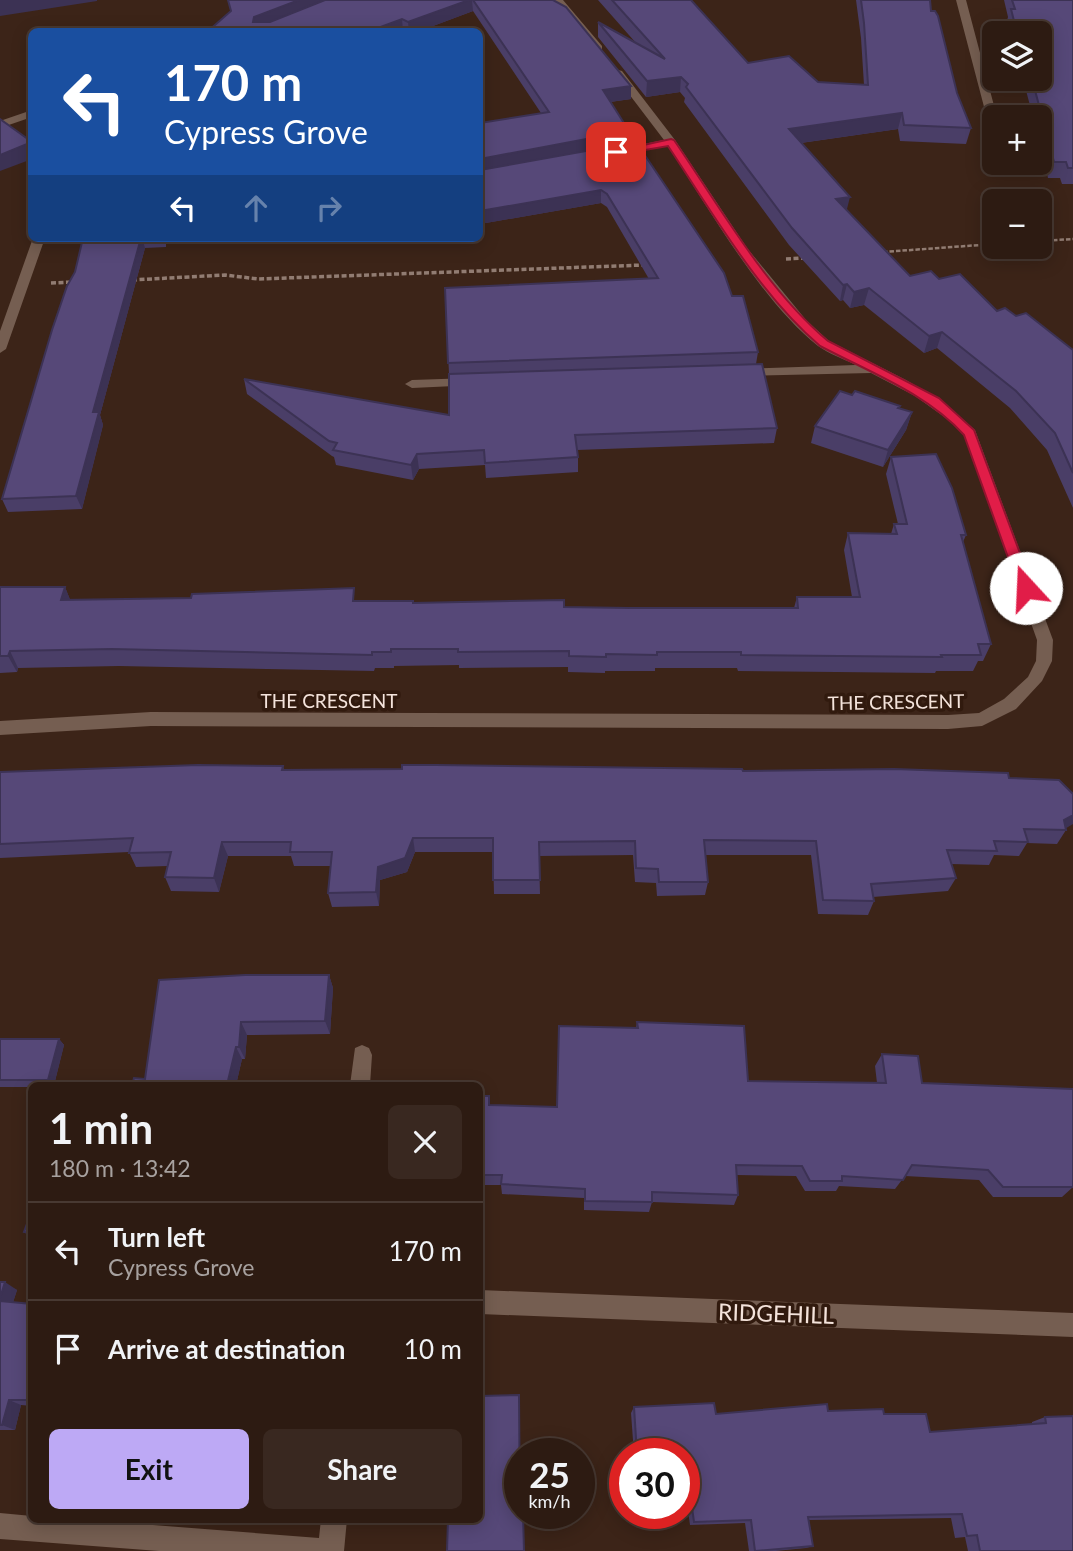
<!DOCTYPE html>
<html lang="en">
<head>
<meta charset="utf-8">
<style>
  body { margin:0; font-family:Lato,sans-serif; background:#392820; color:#f1f3f6; height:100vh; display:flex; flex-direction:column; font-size:26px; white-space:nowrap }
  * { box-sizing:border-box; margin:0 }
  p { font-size:23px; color:#a7a19f }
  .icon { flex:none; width:38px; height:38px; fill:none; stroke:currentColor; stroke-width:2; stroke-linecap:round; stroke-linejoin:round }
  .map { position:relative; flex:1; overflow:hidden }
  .panel { position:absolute; left:28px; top:1082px; width:455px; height:441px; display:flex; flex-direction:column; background:#2d1b12; border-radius:10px; box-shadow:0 4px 18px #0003,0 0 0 2px #483932 }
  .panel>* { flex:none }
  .hud { position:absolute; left:28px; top:28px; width:455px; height:214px; border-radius:10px; box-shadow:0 4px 18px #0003,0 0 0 2px #483932; background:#1a4fa0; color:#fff; overflow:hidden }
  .controls { position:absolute; left:982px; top:21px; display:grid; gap:14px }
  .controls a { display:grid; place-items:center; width:70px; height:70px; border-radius:10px; background:#2d1b12; box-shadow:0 4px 18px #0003,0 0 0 2px #483932; font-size:35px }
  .speed { position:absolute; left:504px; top:1438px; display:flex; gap:14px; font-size:35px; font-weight:700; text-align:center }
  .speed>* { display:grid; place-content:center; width:91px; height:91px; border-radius:50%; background:#2d1b12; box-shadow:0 4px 18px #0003,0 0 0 2px #483932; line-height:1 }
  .speed small { font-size:18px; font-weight:400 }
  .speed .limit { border:10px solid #d22; background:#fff; color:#111 }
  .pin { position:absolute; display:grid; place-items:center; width:60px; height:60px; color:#fff; margin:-30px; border-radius:14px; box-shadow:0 4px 10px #0006 }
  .me { position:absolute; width:77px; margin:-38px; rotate:340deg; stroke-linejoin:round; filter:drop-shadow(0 0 5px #0008) }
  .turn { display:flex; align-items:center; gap:24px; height:147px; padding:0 21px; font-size:32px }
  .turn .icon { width:91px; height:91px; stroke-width:2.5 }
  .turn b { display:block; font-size:49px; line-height:60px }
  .lanes { display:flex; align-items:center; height:66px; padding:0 21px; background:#0003; justify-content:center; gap:35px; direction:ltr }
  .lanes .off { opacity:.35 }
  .round { display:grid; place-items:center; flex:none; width:74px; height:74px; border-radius:10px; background:#392820 }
  .summary { display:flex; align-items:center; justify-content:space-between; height:119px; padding:0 21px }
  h1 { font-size:42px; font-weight:700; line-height:52px }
  .primary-button { display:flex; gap:14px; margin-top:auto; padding:14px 21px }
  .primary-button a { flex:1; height:80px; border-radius:10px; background:#bda9f5; color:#111; font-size:28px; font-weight:700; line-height:80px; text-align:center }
  .primary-button a+a { background:#392820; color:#f1f3f6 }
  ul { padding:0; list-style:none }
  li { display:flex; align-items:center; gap:21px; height:98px; padding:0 21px; border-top:2px solid #483932 }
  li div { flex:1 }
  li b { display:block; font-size:26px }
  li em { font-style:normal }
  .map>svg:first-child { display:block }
</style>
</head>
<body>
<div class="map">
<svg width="1073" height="1551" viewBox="0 0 1073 1551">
  <rect width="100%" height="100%" fill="#3c2418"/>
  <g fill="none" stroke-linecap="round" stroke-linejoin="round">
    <path stroke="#917c72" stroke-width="2.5" stroke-dasharray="4.5 2" stroke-linecap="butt" d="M1040 241 1073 239
      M883 252 994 244"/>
    <path stroke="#917c72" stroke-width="3.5" stroke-dasharray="5 2.5" stroke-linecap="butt" d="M786 259 805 258
      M132 280 225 275 258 279 644 265
      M51 283 74 282"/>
    <path fill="#755e51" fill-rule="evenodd" d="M553 0H563L602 46V50H596Z
      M956 0H966L997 117H994V125L988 122Z
      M618 70 622 71 675 140 747 248 806 320 829 341 906 380 943 402 975 430 1053 640 1052 661 1042 681 1016 709 982 726 948 729 151 726 0 735V721L151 712 948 715 979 713 1004 699 1028 677 1036 661 1037 640 964 435 950 421 915 396 871 373 736 376 734 373 741 369 856 365C844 359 829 354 818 346 761 301 708 207 668 146L613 154V150L664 140 613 73Z
      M32 110V117L0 128V121Z
      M33 238H45L6 349 0 353V331Z
      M471 378 478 382 476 385 412 388 405 384 412 380Z
      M362 1045 369 1048 372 1055 370 1085H350L355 1048Z
      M480 1290 1073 1313V1337L480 1314Z
      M0 1513 32 1516V1519H76L319 1538 321 1519H347L344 1551H159L0 1539Z"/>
  </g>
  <path fill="#4a3e67" d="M228 0H553L631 86V99L610 102 628 143 732 296 758 352 756 364 777 428 774 443 577 450 578 457V472L486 478 485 465 419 469 413 480 336 465 334 457 332 456 247 394 244 379 449 415V374L445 288 649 279 607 207 601 203 480 224V123L541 113 473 11 417 32H404L231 12Z
    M598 0H692V2L748 63 818 82 864 85 861 38 856 0H930L931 11 957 93 971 128 966 144 900 141 898 129 801 143 847 211 910 276 939 279 997 311 1016 316 1073 350V508L1047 450 1010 408 937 348 924 353 864 305 850 308 843 300 840 301 789 245 684 102 685 98 680 92 646 97 598 37V22L636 43Z
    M1004 0H1073V184H1062L1060 178H1048L1040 143V117H1033L1023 79H1040V33H1009L1006 24 1008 17Z
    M83 238H166V247L145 248 100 415 103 425 82 509 8 512 2 499 75 272Z
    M373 238H443V242L373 239Z
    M899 408 912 412 906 430 883 467 811 443 815 426Z
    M891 457 966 535 963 542 991 644 983 661H978L973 671H936L935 673 738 671 737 668H655V671H605V673L568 672V667L459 668V665L394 666V668H375L374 671 119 666 18 668 17 672 0 673V587H65L70 600 357 601 564 607 629 608H794L797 597H852L844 550 848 533 891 534 894 524H898L886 474Z
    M283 766 284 770 743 771 1009 778 1066 828V830L1057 844 1027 843 1019 856 994 855 989 865 951 864 956 878 948 891 873 897 874 901 868 915 818 914 811 855H705L708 882 705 895 657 896 656 883 635 882 633 855 539 856 540 894H494L493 852H415L407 872 380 880 379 906 332 907 328 893 331 866H294L291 856H228L219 892 171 891 165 877 168 866 136 867 129 852 0 858V772Z
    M329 975 333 988 330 1034 247 1035 245 1059H242L236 1085H132L145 1079 159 980Z
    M637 1022 748 1081 877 1083 875 1066 882 1054 922 1083 1073 1187 1062 1197H993L979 1180 905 1176 895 1189 839 1186 836 1191H805L796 1176 737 1175 738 1195 734 1205 652 1202 649 1212 584 1210V1198L502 1194 501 1185H480V1096H489L490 1105 557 1107 636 1028Z
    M0 1039H59L64 1045 54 1085H32V1087H0Z
    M32 1210V1238L24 1232Z
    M0 1282 17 1290 13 1302 32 1304V1406L21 1405 15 1430H0Z
    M634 1407 716 1414 828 1411 884 1414 930 1432 1032 1424V1422L1045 1417 1073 1551H968L965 1537 955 1538 951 1518 809 1520 813 1546 806 1548 775 1551H749L745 1523 690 1525 686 1497H684V1454H634L631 1413Z"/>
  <path fill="#3c3254" d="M0 0H97V1L0 16Z
    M299 0H333L256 30 253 22 254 17Z
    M469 0H472L473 11 417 32H409L408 22Z
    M402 19 403 31 402 32H367Z
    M681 77 680 92 646 97 647 81Z
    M631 86V99L603 103V90Z
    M902 113 898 129 786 145 789 129Z
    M629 131 628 144 480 173V159Z
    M32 142V159L0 171V155Z
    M601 190V203L480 224V211Z
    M850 197 846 213 836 199Z
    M141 238H142L145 248 100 415 103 425 82 509 76 496 93 412Z
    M847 284 843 300 840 301 843 285Z
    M869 288 864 305 850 308 854 292Z
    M942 332 937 348 924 353 929 336Z
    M912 412 906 430 883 467 888 450Z
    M417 454 419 469 413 480 411 465Z
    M65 587 72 604 61 600Z
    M10 651 18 668 17 672 8 656Z
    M1073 815V824L1063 830 1064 820Z
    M413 838 415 852 407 872 380 880 379 906 376 892 378 867Z
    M222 842 228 856 219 892 214 878Z
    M329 975 333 988 330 1034 325 1021Z
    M241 1022 247 1035 245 1059 239 1047Z
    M59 1039 64 1045 54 1085H52L48 1080Z
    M236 1047 242 1059 236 1085H227Z
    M5 1282 17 1290 11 1309 0 1302V1298Z
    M9 1400 21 1405 15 1430 2 1425Z"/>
  <path fill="#564878" stroke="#3c3254" stroke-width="2" d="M228 0H299L254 17 253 22H270L325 0H469L408 22 402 19 367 32H207L231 11Z
    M473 0H553L566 7 631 86 603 90 629 131 480 159V123L549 112Z
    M612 0H691L748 63 789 56 818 82 868 85 864 23 861 0H930L931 11H935L938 16 957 93 971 128 904 125 902 113 789 129 850 197 836 199 910 276 931 271 939 279 960 274 997 311 1005 308 1016 316 1026 313 1073 350V473L1055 433 1016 391 942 332 929 336 869 288 854 292 847 284 843 285 792 228 686 87 688 84 681 77 647 81 598 22 665 59Z
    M1012 0H1073V168H1068L1066 162H1054L1032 79H1040V33H1017L1011 9H1015Z
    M0 119 32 142 0 155Z
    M636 142 724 273 732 296H743L758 352 448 363 445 288 658 278 607 194 601 190 480 211V170Z
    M83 238H141L93 412H99L76 496 2 499 52 330 67 286 75 272Z
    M762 364 777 428 575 435 578 457 485 463 484 450 417 454 411 465 333 450 337 443 329 441 244 379 449 415V374Z
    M840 391 852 395 855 391 900 406 898 408 912 412 888 450 815 426Z
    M936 454 952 488 966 535H961L991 644H978L981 655H941L942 657 741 655V652H657V655L606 654V657L569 656V651L458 652V649H391V652H372V655L112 649 10 651 8 656H0V587H65L61 600 191 598 192 594 354 588 353 601H413V603L564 600V607L629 608H798L797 597H860L848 533 897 534 894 524H907L891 457Z
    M198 765 283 766 282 770 402 769V765H436L742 769 743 771 894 769 1008 773 1009 778 1059 780 1073 794V815L1064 820 1066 830 1024 829 1028 842 994 841 997 851 947 850 956 878 871 884 874 901 823 900 816 841 704 840 708 882H659L658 869 636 868 635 841 539 842 540 880H493V838H413L405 858 378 867 376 892 328 893 332 852H290L291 842H222L214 878 165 877 171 852 129 853 133 838 0 844V772Z
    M245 975H329L325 1021 241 1022 239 1047H236L227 1085H132L134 1078 145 1079 159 980Z
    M637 1022 744 1026 748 1081 886 1083 882 1054 918 1056 922 1083 1073 1089V1187H1003L988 1170 912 1165 903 1180 842 1176V1181H810L802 1166 736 1165 738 1195 652 1192V1202L585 1201V1189L501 1184 502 1175H480V1096H489V1105L557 1107 559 1026 638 1028Z
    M0 1039H59L48 1080H0Z
    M32 1210V1233L24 1232Z
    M0 1282H5L0 1298Z
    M0 1301 32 1304V1400H9L2 1425H0Z
    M519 1395 520 1514H523L524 1551H447L448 1519H480V1396Z
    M714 1403 716 1414 827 1404 828 1411 883 1409 884 1414H926L930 1432 1046 1423 1045 1417 1073 1416V1551H980L977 1535 967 1536 962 1514 808 1517 813 1546 755 1551 751 1520 694 1522 690 1493H684V1454H637L634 1407Z"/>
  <path fill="#e11d48" stroke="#92132f" stroke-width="2" d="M671 139 674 140C720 207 766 289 828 341L939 398 974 430 1033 588 1031 592H1021L1019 588 964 435C926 393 869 372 820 346 759 294 712 212 668 146L616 155 611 152Z"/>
  <g text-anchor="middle" stroke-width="7" stroke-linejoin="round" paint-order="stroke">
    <g font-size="19" fill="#f4e3db" stroke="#311a0e">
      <text x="329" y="708">THE CRESCENT</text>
      <text transform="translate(896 702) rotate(-1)" y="7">THE CRESCENT</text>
    </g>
    <g font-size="23" fill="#f4e3db" stroke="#311a0e">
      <text transform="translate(776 1314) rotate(2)" y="8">RIDGEHILL</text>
    </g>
  </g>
</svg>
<div class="controls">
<a><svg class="icon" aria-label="layers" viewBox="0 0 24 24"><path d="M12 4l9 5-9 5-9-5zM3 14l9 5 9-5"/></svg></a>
<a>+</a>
<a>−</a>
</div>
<div class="speed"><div>25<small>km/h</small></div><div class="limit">30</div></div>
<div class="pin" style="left:616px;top:152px;background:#d93025"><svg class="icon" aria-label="arrive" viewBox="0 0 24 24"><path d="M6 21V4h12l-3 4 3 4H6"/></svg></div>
<svg class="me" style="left:1026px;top:588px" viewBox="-20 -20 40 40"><circle r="19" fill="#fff"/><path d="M0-13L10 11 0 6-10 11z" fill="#e11d48"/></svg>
<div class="hud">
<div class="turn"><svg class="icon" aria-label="left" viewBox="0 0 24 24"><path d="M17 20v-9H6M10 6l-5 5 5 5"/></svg><div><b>170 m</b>Cypress Grove</div></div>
<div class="lanes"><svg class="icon" aria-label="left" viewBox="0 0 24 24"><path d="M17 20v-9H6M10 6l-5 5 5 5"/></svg><svg class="icon off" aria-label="ahead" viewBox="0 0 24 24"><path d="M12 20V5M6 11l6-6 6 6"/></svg><svg class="icon off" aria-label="right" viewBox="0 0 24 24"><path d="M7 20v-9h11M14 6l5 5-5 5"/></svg></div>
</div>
<section class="panel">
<div class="summary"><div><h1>1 min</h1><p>180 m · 13:42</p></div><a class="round"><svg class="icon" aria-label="close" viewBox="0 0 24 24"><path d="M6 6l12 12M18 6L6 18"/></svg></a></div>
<ul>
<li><svg class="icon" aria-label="left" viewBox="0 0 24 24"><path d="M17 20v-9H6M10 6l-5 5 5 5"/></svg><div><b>Turn left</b><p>Cypress Grove</p></div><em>170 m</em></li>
<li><svg class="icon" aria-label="arrive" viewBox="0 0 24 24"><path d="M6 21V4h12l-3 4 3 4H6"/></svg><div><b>Arrive at destination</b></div><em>10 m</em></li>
</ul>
<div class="primary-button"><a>Exit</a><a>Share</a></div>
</section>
</div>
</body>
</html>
